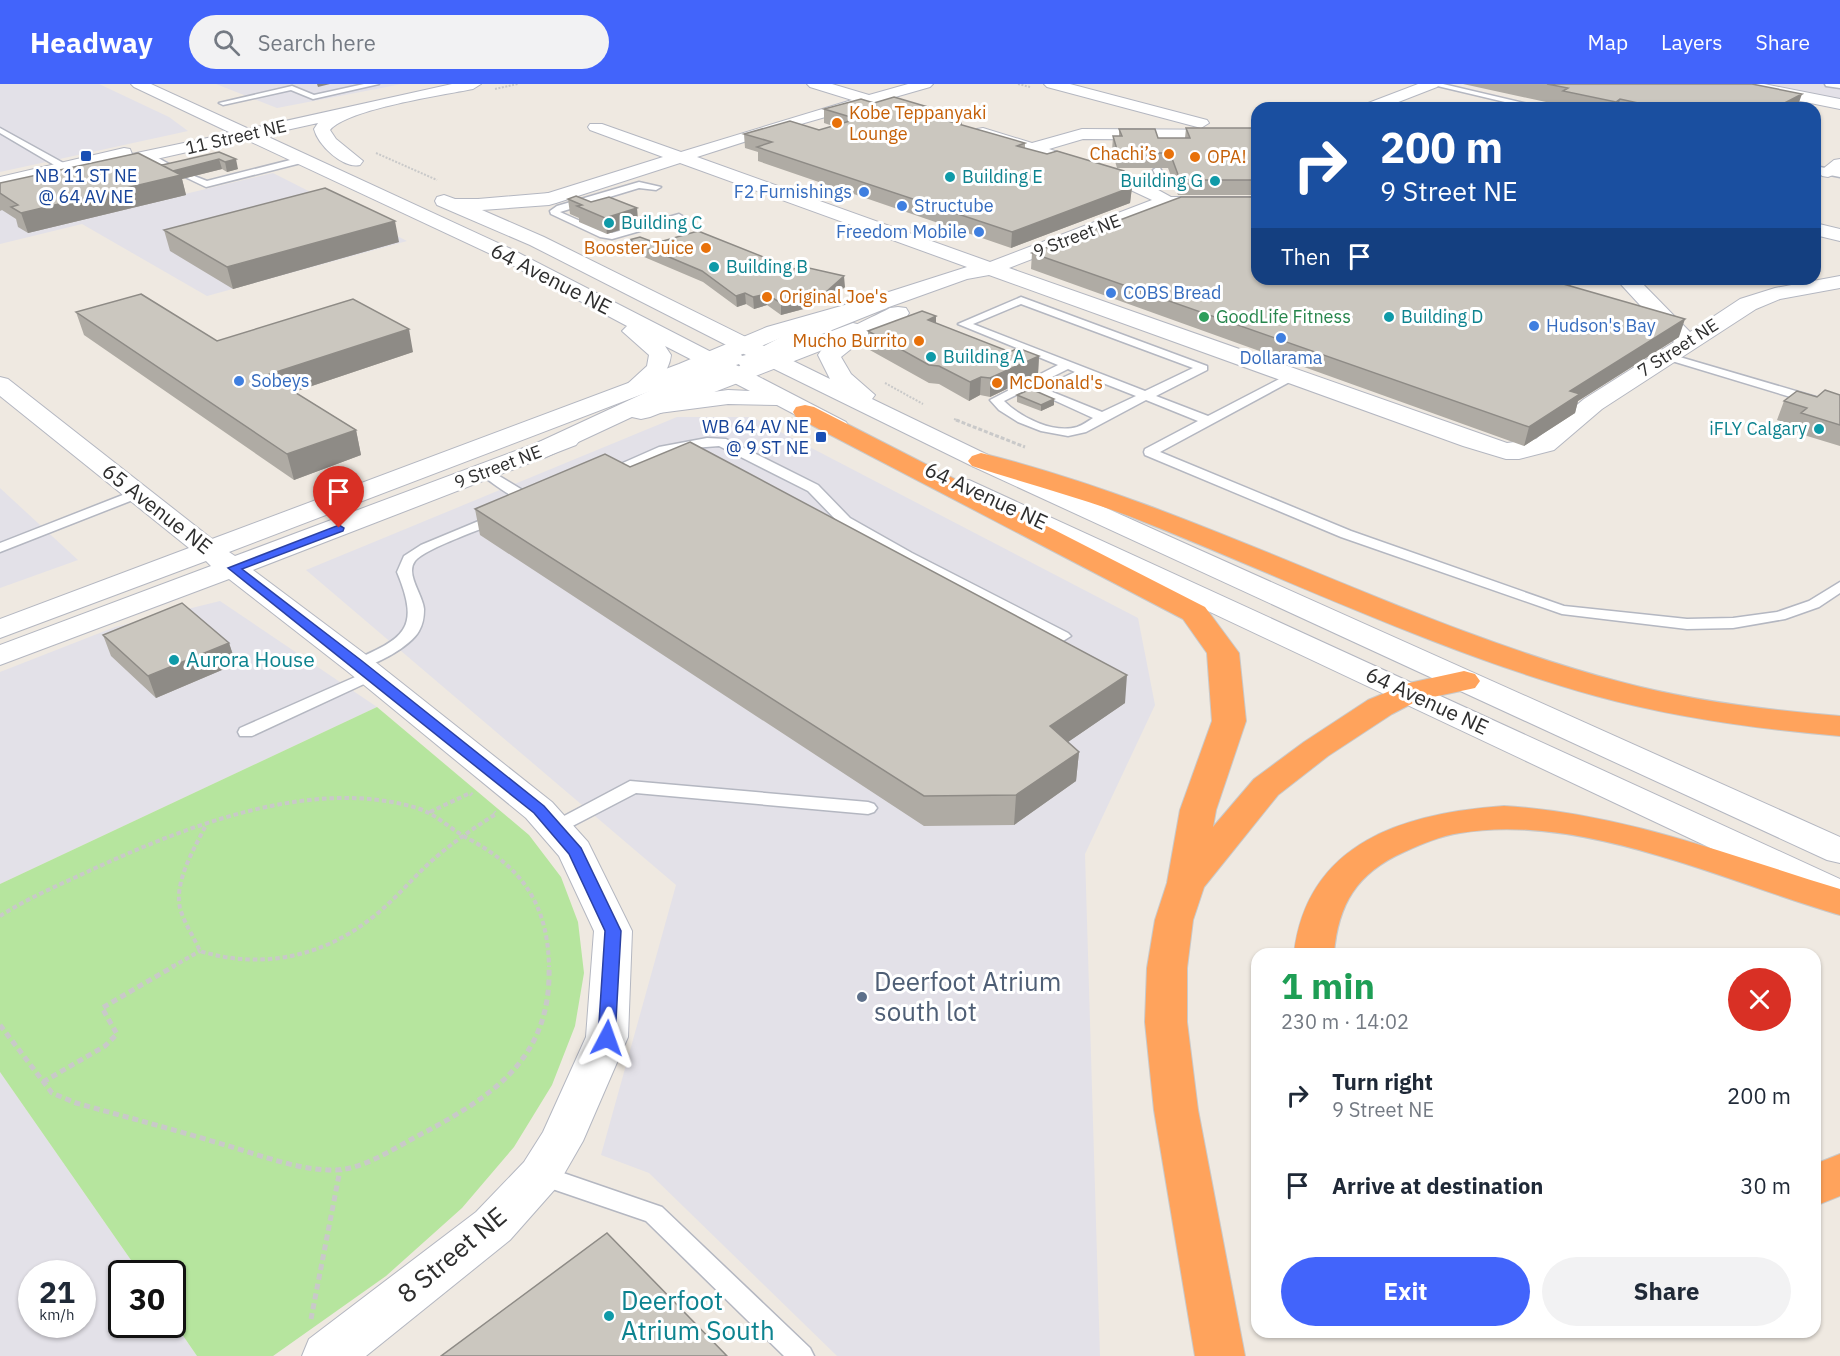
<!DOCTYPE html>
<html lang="en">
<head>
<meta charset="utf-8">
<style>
  body { margin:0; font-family:"IBM Plex Sans",sans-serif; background:#f2f2f3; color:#1f2937; height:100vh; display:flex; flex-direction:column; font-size:22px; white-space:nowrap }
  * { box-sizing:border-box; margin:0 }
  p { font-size:20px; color:#747a83 }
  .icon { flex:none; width:33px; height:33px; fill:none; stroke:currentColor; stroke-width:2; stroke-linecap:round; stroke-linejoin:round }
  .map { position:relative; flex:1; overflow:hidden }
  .drawer { position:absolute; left:1251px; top:864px; width:570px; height:390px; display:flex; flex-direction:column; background:#fff; border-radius:18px; box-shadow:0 2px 4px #0004 }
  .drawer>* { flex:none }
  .top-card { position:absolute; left:1251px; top:18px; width:570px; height:183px; border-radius:18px; box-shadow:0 2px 4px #0004; background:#1a4fa0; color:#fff; overflow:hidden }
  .speed { position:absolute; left:18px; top:1176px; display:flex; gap:12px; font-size:30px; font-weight:700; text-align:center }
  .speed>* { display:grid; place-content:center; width:78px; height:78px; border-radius:50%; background:#fff; box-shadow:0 2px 4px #0004; line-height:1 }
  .speed small { font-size:15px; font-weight:400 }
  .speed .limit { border:3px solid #111; border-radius:9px; background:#fff; color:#111 }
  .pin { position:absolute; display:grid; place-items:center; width:51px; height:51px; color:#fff; margin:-62px -26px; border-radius:50% 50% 50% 0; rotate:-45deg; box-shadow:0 0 6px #0007 }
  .pin .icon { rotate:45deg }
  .me { position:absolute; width:66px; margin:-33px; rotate:4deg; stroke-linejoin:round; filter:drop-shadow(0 0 4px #0008) }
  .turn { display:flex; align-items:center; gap:21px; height:126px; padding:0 30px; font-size:27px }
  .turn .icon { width:78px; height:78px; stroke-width:2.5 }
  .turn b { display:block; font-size:42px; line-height:51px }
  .then { display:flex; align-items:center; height:57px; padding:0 30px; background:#0003; gap:12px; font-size:22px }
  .round { display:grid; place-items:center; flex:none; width:63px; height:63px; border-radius:32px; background:#f2f2f3 }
  .head { display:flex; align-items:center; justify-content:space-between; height:102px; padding:0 30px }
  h1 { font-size:36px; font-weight:800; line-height:45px; color:#1e9e55 }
  .action { display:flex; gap:12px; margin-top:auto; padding:12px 30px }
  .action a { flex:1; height:69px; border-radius:36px; background:#4264fb; color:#fff; font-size:24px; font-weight:800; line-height:69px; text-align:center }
  .action a+a { background:#f2f2f3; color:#1f2937 }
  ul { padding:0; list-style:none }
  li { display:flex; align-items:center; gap:18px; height:90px; padding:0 30px }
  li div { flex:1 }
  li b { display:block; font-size:22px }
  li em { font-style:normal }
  header { display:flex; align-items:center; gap:36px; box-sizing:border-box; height:84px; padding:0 30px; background:#4264fb; color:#fff }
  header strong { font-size:28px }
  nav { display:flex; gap:33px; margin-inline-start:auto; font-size:21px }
  .search { width:420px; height:54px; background:#f2f2f3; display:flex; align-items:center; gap:15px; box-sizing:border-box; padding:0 21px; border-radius:33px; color:#747a83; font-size:22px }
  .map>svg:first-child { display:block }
</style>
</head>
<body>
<header>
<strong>Headway</strong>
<div class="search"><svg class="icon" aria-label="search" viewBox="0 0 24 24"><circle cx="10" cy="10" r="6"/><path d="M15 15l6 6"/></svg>Search here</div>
<nav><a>Map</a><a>Layers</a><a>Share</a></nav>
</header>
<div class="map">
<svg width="1840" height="1272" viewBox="0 0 1840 1272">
  <rect width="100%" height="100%" fill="#efe9e1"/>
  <path fill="#e3e1e8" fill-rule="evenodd" d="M0 0H99L169 33 188 47 0 88Z
    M216 0H402L277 24Z
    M1762 0H1840V17Z
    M273 89 407 157 207 212 82 140 0 160V115L185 110Z
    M677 333H752L1138 534 1155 621 1085 770 1100 1272H837L649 1089 601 1071 676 801 306 486Z
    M0 404 78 476 0 504Z
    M220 517 377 623 0 800V588L115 543Z
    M0 988 140 1189 122 1190V1240H172L173 1237 197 1272H0ZM32 1190H82V1240H32Z"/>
  <path fill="#b6e59e" d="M377 623 529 751 561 793 578 838 584 889 575 942 552 1001 514 1063 462 1124 386 1192 273 1272H197L173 1237 172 1190 140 1189 0 988V800Z"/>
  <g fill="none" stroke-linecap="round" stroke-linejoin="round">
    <g stroke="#b4b7c1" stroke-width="3">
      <path id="lane" d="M364 0H379L313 15 291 6 223 21 219 19 292 2 314 11Z
        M1429 0H1443L1545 24H1530Z
        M1825 0H1840V4L1826 2Z
        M0 44 67 81 68 83 61 85 0 49Z
        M147 71H153L183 88 176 90 147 75Z
        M302 73 305 74V78L206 103 185 93 189 90 207 97Z
        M1815 82 1840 87V93L1815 88Z
        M1157 83 1160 84 1169 100 1168 102 1138 105V101L1159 98 1153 86Z
        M639 98 661 103 656 106 639 104 560 128 605 148 612 149 679 130 684 133 682 135 612 155 600 153 551 130 550 127 557 122Z
        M1021 213 1207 282V286L1156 312 1208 332 1289 290H1297V294L1160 368 1351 447 1564 522 1687 535 1733 534 1777 528 1809 517 1840 498V509L1819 523 1785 535 1733 544 1687 545 1562 530 1341 453 1145 371 1144 368 1145 365 1198 337 1146 316 1086 348 1068 352 1041 347 1018 338 999 326 990 316 1058 281 958 240ZM1021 220 1193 284 1145 307 973 240ZM1068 285 1075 288 1034 307 1093 334C1088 337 1083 341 1077 343 1053 350 1020 333 1004 317ZM1085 292 1136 312 1102 328 1050 307Z
        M1666 269 1840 320V328L1662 274V270Z
        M707 354 726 355 818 401 850 434 912 469 1068 549 1071 552 1063 557 1058 555 902 475 840 440 808 407 719 362 680 365 612 392 607 393 600 389 659 363Z
        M486 384 534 413 540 414 542 417C529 429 495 400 481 391L479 388 481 385Z
        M138 405 145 409 143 412 0 468V459Z
        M498 429 503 430 505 433 503 436C485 444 426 464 415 477 405 490 423 511 424 525 424 533 423 540 419 547 411 562 369 587 352 583L350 580 352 577C404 554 421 546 397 488L404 472 421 461Z
        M371 586 379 591 377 594 252 652H240L238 648 240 644Z
        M630 697 868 718 874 720 877 724 874 728 868 730 636 709 561 748H549L546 744 549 740Z
        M540 1081 662 1123 810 1264 814 1272H784L646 1137 532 1098 529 1091 532 1084Z"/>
    </g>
    <g stroke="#b4b7c1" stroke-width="2">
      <path id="street" d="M807 0H832L869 11 908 0H933L930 3 794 42 697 73 990 178 1152 116 1120 101 977 53 975 49 977 45 983 44 1032 59 1082 45 1257 46V56L1083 55 1049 65 1140 96 1171 113H1257V125L1164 124 1009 184 1507 359 1536 355 1584 315 1674 258 1616 195H1638L1690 248 1740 215 1775 204 1840 192V204L1780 215 1756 225 1602 325 1554 366 1519 375H1506L1463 362 989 191 967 195 889 223 783 253 695 290 229 468 235 472 558 351 567 348 576 351 580 356 576 361 253 486 369 573 552 718 588 758 632 847 628 953 583 1057 556 1104 510 1156 366 1272H302L309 1255 476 1128 524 1078 543 1048 586 953 594 847 559 772 526 734 347 587 229 495 0 581V561L211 482 206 477 0 554V535L189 464 0 312V293L8 295 212 455 679 280 767 243 873 213 967 183 680 79 556 119H542L540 115 542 111 663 73 590 46 588 43 590 40H602L681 68 852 16 810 3Z
        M1044 0H1070L1207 36 1209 39 1201 44 1047 3Z
        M1418 0H1440L1437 3 1383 24H1361L1363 21Z
        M1733 0H1764L1840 15V25L1741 5Z
        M1840 75V88L1828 93 1822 92 1819 88 1834 76Z
        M1815 139 1840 145V157L1815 151Z
        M853 239 861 241 864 246 861 251 650 333 641 335 632 333 629 328 632 323Z"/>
    </g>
    <g stroke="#b4b7c1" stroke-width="2">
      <path id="secondary" d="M131 0H151L249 45 452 0H481L473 5C443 11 348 25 330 46L336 55 363 77 360 81C343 85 318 61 314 45L318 39 264 51 511 165 719 272 732 267 740 269 742 272 746 271 530 161 437 121 435 117 437 113 444 111 455 115H478L549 109 556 111 558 115 556 119 549 121 482 126 544 153 764 262 806 240 871 214 879 213 887 214 890 219 887 224 822 250 781 271 830 295 818 271C833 248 866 237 890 224L898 223 906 224 909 229 906 234 861 257 841 273 851 290 875 311 872 315 990 372 1840 753V779L1827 776 972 382 764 280 749 285 741 283 739 280 736 281 846 338 849 343 846 348 837 350 828 348 777 321 728 320 659 329 649 325 544 374 535 377 526 374 522 369 526 364 692 287 702 281 665 262 671 271C669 291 648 314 627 309L623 304 647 282 649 271 622 247 627 242 497 173 245 55 103 87 97 86 95 81 0 103V93L124 64 130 65 132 70 231 49 134 3ZM719 291 750 307 728 306 675 313Z
        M969 396 1840 795V823L1827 819 960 410 956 404 960 398Z"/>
    </g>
    <g stroke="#c9c9c9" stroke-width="2">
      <path id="highway" d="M805 321 814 323 1205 523 1239 569 1246 637 1216 726 1213 743 1254 695 1304 658 1368 616 1409 599 1464 587 1475 590 1480 597 1475 604 1419 616 1392 630 1328 672 1278 711 1204 803 1193 836 1187 884V938L1198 1026 1245 1272H1195L1154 1026 1145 938 1147 884 1155 836 1167 799 1180 726 1212 637 1207 569 1183 535 796 333 793 328 796 323Z
        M981 369C1202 424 1401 540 1621 598 1692 617 1766 626 1840 632V652C1758 645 1676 634 1596 612 1435 567 1284 493 1129 432 1078 413 1024 399 972 382L968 377 972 372Z
        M1504 722C1621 729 1729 771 1840 805V831C1726 798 1580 728 1460 749 1440 752 1422 760 1404 768 1357 789 1338 820 1334 870H1294C1307 757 1406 729 1504 722Z
        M1840 1070V1112L1815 1122V1080Z"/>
    </g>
    <path stroke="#c9c9c9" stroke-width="2" stroke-dasharray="2 1.5" stroke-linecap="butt" d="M1018 0 1030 3
      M495 5 518 0
      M376 69 437 96
      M885 299 923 320
      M954 335 960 337"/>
    <path stroke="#c9c9c9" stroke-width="3" stroke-dasharray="4 2" stroke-linecap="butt" d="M956 336 1025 363"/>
    <path stroke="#c9c9c9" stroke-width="4" stroke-dasharray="4.5 3" stroke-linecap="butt" d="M430 728 470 709 472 711
      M205 743C194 765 174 798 180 824 184 839 194 853 200 867 261 886 323 873 373 833 396 815 414 792 436 773 455 757 475 743 496 730L494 728
      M0 832C28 814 59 801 89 787 184 743 311 692 417 724 436 730 449 744 467 754 522 783 548 820 549 883
      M172 883 200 867"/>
    <path stroke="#c9c9c9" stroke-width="5" stroke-dasharray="6 4" stroke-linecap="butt" d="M0 941 52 1009 76 1019C126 1033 176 1046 225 1061 261 1071 299 1087 336 1086 362 1085 390 1067 412 1055 488 1015 552 978 549 882
      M43 998 105 962 117 950 102 924 174 882
      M311 1235 340 1086"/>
    <use href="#lane" fill="#fff" fill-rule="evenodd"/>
    <use href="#street" fill="#fff" fill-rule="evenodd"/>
    <use href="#secondary" fill="#fff" fill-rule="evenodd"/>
    <use href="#highway" fill="#ffa35c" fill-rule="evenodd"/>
  </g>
  <path fill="#afaba4" d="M1463 0H1752L1797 24H1559L1560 21Z
    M874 19 962 41 1025 59V64L1132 103 1130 119 1011 164 758 77V68L745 64 744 50 819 46 833 42 824 39V25Z
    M1186 44H1257V111H1178L1168 84H1117L1112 67 1113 52H1119V45L1158 54H1185Z
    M219 68 238 85 227 88 222 85 182 95 186 111 28 149 18 143 16 135 2 126 0 127V99L162 81Z
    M568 115 637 124 638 140 607 150 579 138V134L570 130Z
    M164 146 399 158 233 205 170 167Z
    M629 156 656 159 791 184 845 203 826 219 781 231 767 221 754 225 746 220 737 223 703 198 630 167Z
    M1032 169 1257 195H1572L1570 202 1679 253 1578 317 1575 329 1524 362 1031 185Z
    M76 228 217 257 413 268 294 308 356 346 361 371 294 396 84 251Z
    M936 232V239L1010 268 1039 272 1038 290 990 313 980 311 969 317 939 300 929 299 868 265V247Z
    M1017 311 1054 321 1041 327 1017 318Z
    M1840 311V362L1794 348 1796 342 1777 336 1784 317Z
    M630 383 1125 619 1068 658 1079 668 1076 697 1014 741 924 742 480 451 475 425Z
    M103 551 229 559 236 580 156 614 111 572Z"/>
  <path fill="#8e8b86" d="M317 0H330L318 3Z
    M1802 10 1797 24H1775Z
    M1620 15 1618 24H1614L1616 18Z
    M962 33V47L948 37Z
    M219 75 222 85 182 95 186 111 28 149 21 129 171 87Z
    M236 75 238 85 227 88 225 78Z
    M1132 103 1130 119 1011 164 1012 148Z
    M637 124 638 140 607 150 605 134Z
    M395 137 399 158 233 205 227 183Z
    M844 192 845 203 826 219 781 231V219Z
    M1557 195H1572L1570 203 1553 197Z
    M745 209 746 220 737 223 736 212Z
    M766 210 767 221 754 225 753 213Z
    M936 232V250L928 236Z
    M1685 235 1679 253 1578 317 1575 329 1524 362 1529 343 1570 307Z
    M409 245 413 268 273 315 267 291Z
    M1039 272 1038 290 990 313V294Z
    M981 293 980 311 969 317 970 298Z
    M1054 315V321L1041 327V321Z
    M356 346 361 371 294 396 287 370Z
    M229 559 236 580 156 614 148 592Z
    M1127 591 1125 619 1049 671 1050 642Z
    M1079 668 1076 697 1014 741 1016 711Z"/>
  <path fill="#cbc7bf" stroke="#8e8b86" stroke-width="1.5" d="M1547 0H1752L1802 10 1775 24H1661L1620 15 1616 18 1563 7 1568 4Z
    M894 13 962 33 948 37 1025 59 1017 62 1047 70 1057 67 1124 87 1132 103 1012 148 757 63 772 58 744 50 790 37 819 46 857 35 824 25 861 15 874 19Z
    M1186 44H1257V96H1180L1170 69H1118L1113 52H1122L1119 45H1155L1158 54H1190Z
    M219 68 236 75 225 78 219 75 173 87 162 81Z
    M138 69 181 91 21 129 11 123 18 121 0 109V99Z
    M325 104 395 137 227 183 164 146Z
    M576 112 591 118 609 113 637 124 605 134 577 122 582 121 568 115Z
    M1181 113H1257V195H1557L1553 197 1685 235 1570 307 1580 310 1529 343 1032 169Z
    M698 147 791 184 806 187 809 184 844 192 826 208 781 219 766 210 753 213 745 209 736 212 702 187 629 156 640 153 656 159Z
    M141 210 217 257 353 215 409 245 267 291 356 346 287 370 76 228Z
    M922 227 936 232 928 236 1010 268 1018 264 1039 272 990 294 981 293 970 298 939 282 929 281 868 247Z
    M1031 305 1054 315 1041 321 1017 311Z
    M1825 306 1840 311V341L1801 329 1807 324 1784 317 1797 307 1817 313Z
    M690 358 1127 591 1050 642 1079 668 1016 711 924 712 475 425 605 370 630 383Z
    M182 519 229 559 148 592 103 551Z
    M607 1149 727 1272H441Z"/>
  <path fill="#4264fb" stroke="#2b41a3" stroke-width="1.5" d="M339 441 344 444 343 447 242 485 362 577 544 722 581 764 621 847 615 954 613 958 607 960 601 958 598 954 605 847 569 770 534 729 228 484Z"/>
  <g fill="#e8710a" stroke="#fff" stroke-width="2">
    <circle cx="837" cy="39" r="6"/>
    <circle cx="1169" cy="70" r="6"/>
    <circle cx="1195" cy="73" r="6"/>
    <circle cx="706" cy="164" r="6"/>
    <circle cx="767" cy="213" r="6"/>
    <circle cx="919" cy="257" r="6"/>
    <circle cx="997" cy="299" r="6"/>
  </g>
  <g fill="#1a4fb4" stroke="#fff" stroke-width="2">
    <rect x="80" y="66" width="12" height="12" rx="3"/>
    <rect x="815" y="347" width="12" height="12" rx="3"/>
  </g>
  <g fill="#0f9aa8" stroke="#fff" stroke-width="2">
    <circle cx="950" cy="93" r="6"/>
    <circle cx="1215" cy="97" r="6"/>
    <circle cx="609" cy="139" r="6"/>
    <circle cx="714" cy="183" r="6"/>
    <circle cx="1389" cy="233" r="6"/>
    <circle cx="931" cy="273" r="6"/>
    <circle cx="1819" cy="345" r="6"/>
    <circle cx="174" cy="576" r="6"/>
    <circle cx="609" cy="1232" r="6"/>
  </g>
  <g fill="#3f7fe0" stroke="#fff" stroke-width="2">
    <circle cx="864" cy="108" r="6"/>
    <circle cx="902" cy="122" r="6"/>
    <circle cx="979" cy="148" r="6"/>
    <circle cx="1111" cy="209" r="6"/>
    <circle cx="1534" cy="242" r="6"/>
    <circle cx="1281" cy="254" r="6"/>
    <circle cx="239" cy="297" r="6"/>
  </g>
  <circle fill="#2e9e5b" stroke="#fff" stroke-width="2" cx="1204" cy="233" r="6"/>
  <circle fill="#5c6f8a" stroke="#fff" stroke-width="2" cx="862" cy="913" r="6"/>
  <g text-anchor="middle" stroke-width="6" stroke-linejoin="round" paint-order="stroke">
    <g font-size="18" fill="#c56008" stroke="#fff" text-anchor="start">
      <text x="849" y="35">Kobe Teppanyaki<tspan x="849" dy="21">Lounge</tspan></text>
      <text x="1157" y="76" text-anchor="end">Chachi’s</text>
      <text x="1207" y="79">OPA!</text>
      <text x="694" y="170" text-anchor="end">Booster Juice</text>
      <text x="779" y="219">Original Joe's</text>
      <text x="907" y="263" text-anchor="end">Mucho Burrito</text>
      <text x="1009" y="305">McDonald's</text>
    </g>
    <g font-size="18" fill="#2e2e2e" stroke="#fff">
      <text transform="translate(236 53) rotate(-13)" y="6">11 Street NE</text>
      <text transform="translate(1077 152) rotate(-21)" y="6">9 Street NE</text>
      <text transform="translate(1678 264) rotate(-33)" y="6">7 Street NE</text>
      <text transform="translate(498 383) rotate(-21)" y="6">9 Street NE</text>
    </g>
    <g font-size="18" fill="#164399" stroke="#fff">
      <text x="86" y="98">NB 11 ST NE<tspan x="86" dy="21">@ 64 AV NE</tspan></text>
      <text x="809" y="349" text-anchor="end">WB 64 AV NE<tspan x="809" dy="21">@ 9 ST NE</tspan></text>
    </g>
    <g font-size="18" fill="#0d838f" stroke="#fff" text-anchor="start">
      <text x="962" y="99">Building E</text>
      <text x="1203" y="103" text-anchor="end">Building G</text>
      <text x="621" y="145">Building C</text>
      <text x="726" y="189">Building B</text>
      <text x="1401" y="239">Building D</text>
      <text x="943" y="279">Building A</text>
      <text x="1807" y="351" text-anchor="end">iFLY Calgary</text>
    </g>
    <g font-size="18" fill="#366cbe" stroke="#fff" text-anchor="start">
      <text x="852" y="114" text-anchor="end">F2 Furnishings</text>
      <text x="914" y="128">Structube</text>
      <text x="967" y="154" text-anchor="end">Freedom Mobile</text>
      <text x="1123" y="215">COBS Bread</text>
      <text x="1546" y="248">Hudson's Bay</text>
      <text x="1281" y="280" text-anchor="middle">Dollarama</text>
      <text x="251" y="303">Sobeys</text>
    </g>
    <g font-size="18" fill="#27864d" stroke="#fff" text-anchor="start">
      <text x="1216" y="239">GoodLife Fitness</text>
    </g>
    <g font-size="21" fill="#2e2e2e" stroke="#fff">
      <text transform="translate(551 195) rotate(27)" y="7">64 Avenue NE</text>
      <text transform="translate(986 412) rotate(25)" y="7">64 Avenue NE</text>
      <text transform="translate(157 425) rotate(38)" y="7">65 Avenue NE</text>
      <text transform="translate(1427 617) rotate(25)" y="7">64 Avenue NE</text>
    </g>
    <g font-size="21" fill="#0d838f" stroke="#fff" text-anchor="start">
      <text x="186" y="583">Aurora House</text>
    </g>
    <g font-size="26" fill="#4e5e75" stroke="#fff" text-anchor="start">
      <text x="874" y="907">Deerfoot Atrium<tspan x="874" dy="30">south lot</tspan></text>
    </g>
    <g font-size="26" fill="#2e2e2e" stroke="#fff">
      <text transform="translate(452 1171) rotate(-40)" y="9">8 Street NE</text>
    </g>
    <g font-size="26" fill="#0d838f" stroke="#fff" text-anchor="start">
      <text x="621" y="1226">Deerfoot<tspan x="621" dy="30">Atrium South</tspan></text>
    </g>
  </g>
</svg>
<div class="speed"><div>21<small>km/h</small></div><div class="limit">30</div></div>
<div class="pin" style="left:339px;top:444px;background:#d93025"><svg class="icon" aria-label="arrive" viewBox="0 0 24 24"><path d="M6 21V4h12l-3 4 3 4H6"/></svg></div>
<svg class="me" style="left:607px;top:954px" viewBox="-20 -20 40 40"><path d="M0-17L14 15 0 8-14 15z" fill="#4264fb" stroke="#fff" stroke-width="4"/></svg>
<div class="top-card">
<div class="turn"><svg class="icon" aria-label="right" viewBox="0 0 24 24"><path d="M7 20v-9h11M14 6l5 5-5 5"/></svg><div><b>200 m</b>9 Street NE</div></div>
<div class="then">Then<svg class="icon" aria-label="arrive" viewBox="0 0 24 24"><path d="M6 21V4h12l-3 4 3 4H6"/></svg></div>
</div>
<section class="drawer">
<div class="head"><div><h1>1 min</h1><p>230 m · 14:02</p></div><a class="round" style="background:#d93025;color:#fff"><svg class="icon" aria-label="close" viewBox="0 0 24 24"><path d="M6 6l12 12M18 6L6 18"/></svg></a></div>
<ul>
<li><svg class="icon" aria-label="right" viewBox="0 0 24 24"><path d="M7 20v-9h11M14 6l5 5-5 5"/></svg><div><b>Turn right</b><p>9 Street NE</p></div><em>200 m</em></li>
<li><svg class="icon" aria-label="arrive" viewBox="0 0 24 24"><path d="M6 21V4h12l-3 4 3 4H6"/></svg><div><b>Arrive at destination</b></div><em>30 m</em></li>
</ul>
<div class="action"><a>Exit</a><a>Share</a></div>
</section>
</div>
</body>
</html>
